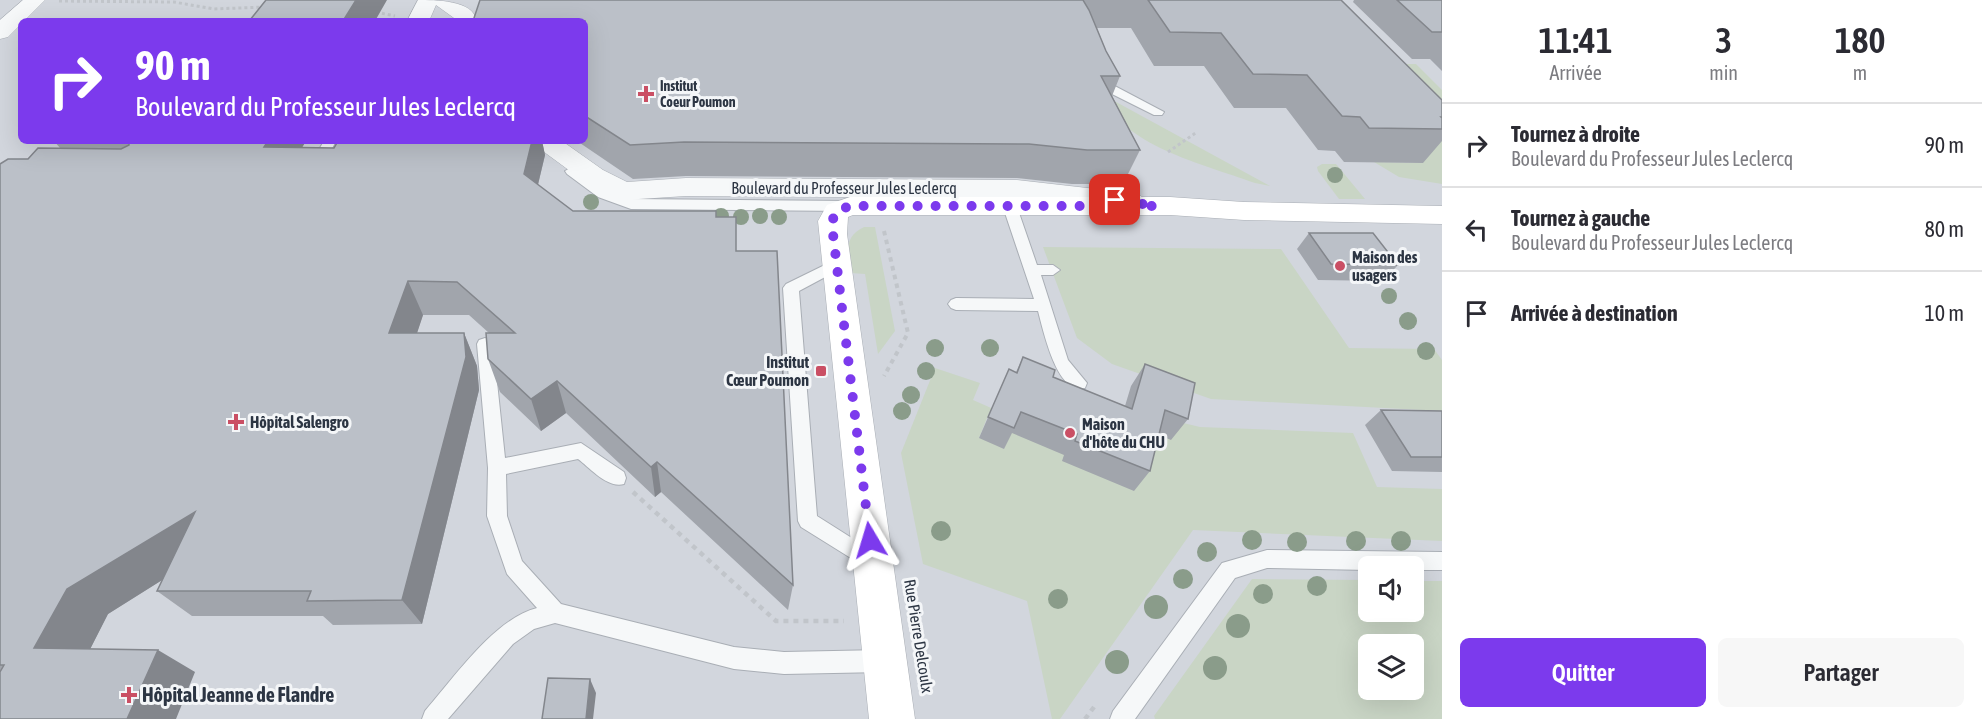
<!DOCTYPE html>
<html lang="fr">
<head>
<meta charset="utf-8">
<style>
  body { margin:0; font-family:"Asap Condensed",sans-serif; background:#f7f7f7; color:#2b2b33; height:100vh; display:flex; flex-direction:column; font-size:22px; white-space:nowrap }
  * { box-sizing:border-box; margin:0 }
  p { font-size:20px; color:#7c7c81 }
  .icon { flex:none; width:33px; height:33px; fill:none; stroke:currentColor; stroke-width:2; stroke-linecap:round; stroke-linejoin:round }
  .map { position:relative; flex:1; overflow:hidden }
  .panel { display:flex; flex-direction:column; background:#fff; width:540px }
  .panel>* { flex:none }
  .hud { position:absolute; left:18px; top:18px; width:570px; height:126px; border-radius:9px; box-shadow:0 6px 24px #0002; background:#7c3aed; color:#fff; overflow:hidden }
  .controls { position:absolute; left:1358px; top:556px; display:grid; gap:12px }
  .controls a { display:grid; place-items:center; width:66px; height:66px; border-radius:9px; background:#fff; box-shadow:0 6px 24px #0002; font-size:30px }
  .pin { position:absolute; display:grid; place-items:center; width:51px; height:51px; color:#fff; margin:-26px; border-radius:12px; box-shadow:0 3px 9px #0006 }
  .me { position:absolute; width:66px; margin:-33px; rotate:353deg; stroke-linejoin:round; filter:drop-shadow(0 0 4px #0008) }
  .turn { display:flex; align-items:center; gap:21px; height:126px; padding:0 18px; font-size:27px }
  .turn .icon { width:78px; height:78px; stroke-width:2.5 }
  .turn b { display:block; font-size:42px; line-height:51px }
  .eta { display:flex; justify-content:space-evenly; align-items:center; height:102px; text-align:center }
  .eta b { font-size:36px; font-weight:600; line-height:42px }
  .button { display:flex; gap:12px; margin-top:auto; padding:12px 18px }
  .button a { flex:1; height:69px; border-radius:9px; background:#7c3aed; color:#fff; font-size:24px; font-weight:600; line-height:69px; text-align:center }
  .button a+a { background:#f7f7f7; color:#2b2b33 }
  ul { padding:0; list-style:none }
  li { display:flex; align-items:center; gap:18px; height:84px; padding:0 18px; border-top:2px solid #e1e1e2 }
  li div { flex:1 }
  li b { display:block; font-size:22px }
  li em { font-style:normal }
  main { display:flex; flex:1; min-height:0 }
  .map>svg:first-child { display:block }
</style>
</head>
<body>
<main>
<div class="map">
<svg width="1442" height="719" viewBox="0 0 1442 719">
  <rect width="100%" height="100%" fill="#e4e7eb"/>
  <path fill="#d2d6dd" fill-rule="evenodd" d="M0 0H1442V719H0ZM21 21H585V141H21ZM1368 567H1413V612H1368ZM1368 645H1413V690H1368Z"/>
  <path fill="#c9d5c5" fill-rule="evenodd" d="M1386 64H1416L1442 90V184L1399 177 1374 162 1422 163Z
    M1096 91 1270 186 1255 183C1200 163 1125 147 1096 91Z
    M1322 164H1336L1365 199H1339L1318 171 1317 167Z
    M864 227H875L895 331 878 354 865 274 850 273C848 253 843 237 864 227Z
    M1043 247 1281 249 1349 348 1434 349 1442 360V411L1211 399 1112 364 1077 338Z
    M935 368 980 383 973 400 998 411 989 413 979 438 1012 428 1149 431 1175 421 1200 427 1353 433 1377 487 1442 489V541L1193 530 1060 719H1052L1027 601 923 564 901 453Z
    M1252 579 1368 580V612H1413V581H1442V719H1155L1154 716ZM1368 645H1413V690H1368Z"/>
  <g fill="none" stroke-linecap="round" stroke-linejoin="round">
    <g stroke="#a9aeb5" stroke-width="2">
      <path id="lane" d="M1100 72 1104 73 1109 83 1164 112 1162 115H1154L1100 88 1094 75Z
        M324 141H336L320 171H310L308 168Z
        M572 167 608 191 632 199 849 201 856 206 849 211 631 209 598 197 567 174 565 171Z
        M1010 202 1017 207 1037 265H1053L1060 270 1053 275H1041L1068 360 1087 383 1085 388C1057 397 1043 329 1038 311L956 310 951 308 948 304 951 300 956 298 1034 299 1003 207Z
        M837 259 842 260 844 264 842 268 799 291 817 516 877 554 880 561 877 568 870 570 801 527 798 521 783 288 786 284Z
        M485 338 491 340 493 344 505 458 581 443 624 472 626 478 624 484C608 489 590 468 578 459L506 474 507 516 522 561 561 604 734 647 784 652 883 650 891 653 894 661 891 669 883 672 784 674 734 669 555 623 534 629 513 644 448 719H422L425 711C454 678 494 619 537 608L507 574 487 516 488 468 477 344 479 340Z
        M1267 550 1442 552V570H1413V567H1368V570L1267 568 1235 578 1135 719H1110L1113 711 1222 563Z"/>
    </g>
    <g stroke="#a9aeb5" stroke-width="1">
      <path id="street" d="M23 0H45L24 21H21V24L8 37 0 39V20Z
        M418 0C434 0 475 0 476 21H454V18L436 5 429 21H407Z
        M532 141H562L603 170 627 182 686 178 1017 180 1131 193 1141 196 1145 202 1141 208 1131 211 1017 198 686 196 623 200 585 182 536 146Z"/>
    </g>
    <g stroke="#a9aeb5" stroke-width="1">
      <path id="secondary" d="M850 197H1170L1244 202 1442 206V224L1244 220 1170 215H853L848 217 847 234 915 719H869L818 221 827 205Z"/>
    </g>
    <path stroke="#c1c5ca" stroke-width="3" stroke-dasharray="3 3" stroke-linecap="butt" d="M59 1 174 2 214 9 263 7
      M376 12 395 16
      M1168 152 1197 132"/>
    <path stroke="#c1c5ca" stroke-width="4" stroke-dasharray="4.5 4.5" stroke-linecap="butt" d="M884 231 908 333 884 376"/>
    <path stroke="#c1c5ca" stroke-width="4.5" stroke-dasharray="5 5" stroke-linecap="butt" d="M633 492 776 621H844
      M1085 719 1097 703"/>
    <use href="#lane" fill="#f6f8f9" fill-rule="evenodd"/>
    <use href="#street" fill="#f6f8f9" fill-rule="evenodd"/>
    <use href="#secondary" fill="#fff" fill-rule="evenodd"/>
  </g>
  <g fill="#8a9c8a">
    <circle cx="1335" cy="175" r="8"/>
    <circle cx="591" cy="202" r="8"/>
    <circle cx="721" cy="216" r="8"/>
    <circle cx="760" cy="216" r="8"/>
    <circle cx="741" cy="217" r="8"/>
    <circle cx="779" cy="217" r="8"/>
    <circle cx="1389" cy="296" r="8"/>
    <circle cx="1408" cy="321" r="9"/>
    <circle cx="935" cy="348" r="9"/>
    <circle cx="990" cy="348" r="9"/>
    <circle cx="1426" cy="351" r="9"/>
    <circle cx="926" cy="371" r="9"/>
    <circle cx="911" cy="395" r="9"/>
    <circle cx="902" cy="411" r="9"/>
    <circle cx="941" cy="531" r="10"/>
    <circle cx="1252" cy="540" r="10"/>
    <circle cx="1356" cy="541" r="10"/>
    <circle cx="1401" cy="541" r="10"/>
    <circle cx="1297" cy="542" r="10"/>
    <circle cx="1207" cy="552" r="10"/>
    <circle cx="1183" cy="579" r="10"/>
    <circle cx="1317" cy="586" r="10"/>
    <circle cx="1263" cy="594" r="10"/>
    <circle cx="1058" cy="599" r="10"/>
    <circle cx="1156" cy="607" r="12"/>
    <circle cx="1238" cy="626" r="12"/>
    <circle cx="1117" cy="662" r="12"/>
    <circle cx="1215" cy="668" r="12"/>
  </g>
  <path fill="#a1a5ac" d="M480 0H1341L1442 100V141L1423 163 1344 162 1335 151 1318 150 1286 108H1234L1204 66H1154L1131 28H1097L1106 51 1120 76 1112 96 1140 150 1123 184H1072L1017 178 686 176 633 179 577 141H585V21Z
    M1354 0H1442V71L1430 59H1412L1353 2Z
    M54 141H306L302 147 334 148 338 141H542L545 155 538 185 573 211 716 217 736 251 793 585 788 610 661 492 655 497 566 413 541 431 500 392 488 359 489 333 469 315H423L417 333H464L477 366 479 390 422 624 333 625 323 616H192L157 591 162 580 108 614 90 649 195 672 0 719V164L28 159 60 148Z
    M1309 233 1398 265 1383 281 1318 280 1297 249Z
    M1023 357 1053 377 1125 406 1131 386 1145 364 1188 419 1171 440 1159 435 1150 471 1134 491 1062 461 1064 455 1012 433 1004 449 979 438 1009 369 1016 372Z
    M1381 410 1442 411V472L1392 471 1365 425Z"/>
  <path fill="#83868c" d="M356 0H387L375 21H343Z
    M268 141H306L282 181 264 147Z
    M532 141H542L545 155 532 209 524 174Z
    M408 281 423 315 406 366 389 333Z
    M464 333 477 366 479 390 422 624 402 600Z
    M557 381 566 413 541 431 531 399Z
    M657 462 661 492 655 497 651 467Z
    M195 512 226 540 108 614 79 671 34 648 67 589Z
    M158 650 195 672 176 719H127Z
    M590 679 596 693 593 719H586Z"/>
  <path fill="#bbc0c8" stroke="#83868c" stroke-width="1.5" d="M266 0H356L343 21H131L133 19 250 20Z
    M480 0H1083L1089 10 1106 51 1120 76H1101L1140 150H1087L1029 144 684 142 630 145 585 116V21H473Z
    M1148 0H1341L1442 100V117H1441L1442 118V129L1369 128 1360 117 1342 116 1307 75 1253 74 1221 33 1170 32Z
    M1397 0H1442V32H1432Z
    M129 141H268L264 147 334 148 338 141H532L524 174 573 211H716V217H736V251H777L793 585 657 462 651 467 557 381 531 399 488 359 486 333H515L457 282 408 281 389 333H464L466 357 402 600 307 601 311 591H157L195 512 67 589 34 648 158 650 127 719H0V672L4 665H0V164L8 159H28L38 148 121 149 129 145Z
    M1309 233H1373L1398 265 1331 264Z
    M1023 357 1055 370 1053 377 1132 409 1145 364 1195 383 1188 419 1165 410 1150 471 1075 441 1077 434 1021 412 1014 428 988 417 1009 369 1017 373Z
    M1381 410 1442 411V457H1411Z
    M548 678 590 679 586 719H542Z"/>
  <g fill="none" stroke-linecap="round" stroke-linejoin="round">
    <path stroke="#7c3aed" stroke-width="10" stroke-dasharray="0 18" d="M870 540 833 234 832 221 837 211 850 206H1156L1115 200"/>
  </g>
  <g fill="#ca4f64" stroke="#f4f6f8" stroke-width="2">
    <path d="M643 85h6v6h6v6h-6v6h-6v-6h-6v-6h6z"/>
    <circle cx="1340" cy="266" r="6"/>
    <rect x="815" y="365" width="12" height="12" rx="3"/>
    <path d="M233 413h6v6h6v6h-6v6h-6v-6h-6v-6h6z"/>
    <circle cx="1070" cy="433" r="6"/>
    <path d="M126 686h6v6h6v6h-6v6h-6v-6h-6v-6h6z"/>
  </g>
  <g text-anchor="middle" stroke-width="6" stroke-linejoin="round" paint-order="stroke">
    <g font-size="14" font-weight="bold" fill="#2c3543" stroke="#f4f6f8" text-anchor="start">
      <text x="660" y="91">Institut<tspan x="660" dy="16">Coeur Poumon</tspan></text>
    </g>
    <g font-size="16" fill="#2c3543" stroke="#f4f6f8">
      <text x="844" y="194">Boulevard du Professeur Jules Leclercq</text>
      <text transform="translate(919 636) rotate(81)" y="6">Rue Pierre Delcoulx</text>
    </g>
    <g font-size="16" font-weight="bold" fill="#2c3543" stroke="#f4f6f8" text-anchor="start">
      <text x="1352" y="263">Maison des<tspan x="1352" dy="18">usagers</tspan></text>
      <text x="809" y="368" text-anchor="end">Institut<tspan x="809" dy="18">Cœur Poumon</tspan></text>
      <text x="250" y="428">Hôpital Salengro</text>
      <text x="1082" y="430">Maison<tspan x="1082" dy="18">d'hôte du CHU</tspan></text>
    </g>
    <g font-size="20" font-weight="bold" fill="#2c3543" stroke="#f4f6f8" text-anchor="start">
      <text x="142" y="702">Hôpital Jeanne de Flandre</text>
    </g>
  </g>
</svg>
<div class="controls">
<a><svg class="icon" aria-label="sound" viewBox="0 0 24 24"><path d="M4 9h4l5-4v14l-5-4H4zM17 9q2 3 0 6"/></svg></a>
<a><svg class="icon" aria-label="layers" viewBox="0 0 24 24"><path d="M12 4l9 5-9 5-9-5zM3 14l9 5 9-5"/></svg></a>
</div>
<div class="pin" style="left:1115px;top:200px;background:#d93025"><svg class="icon" aria-label="arrive" viewBox="0 0 24 24"><path d="M6 21V4h12l-3 4 3 4H6"/></svg></div>
<svg class="me" style="left:870px;top:540px" viewBox="-20 -20 40 40"><path d="M0-17L14 15 0 8-14 15z" fill="#7c3aed" stroke="#fff" stroke-width="4"/></svg>
<div class="hud">
<div class="turn"><svg class="icon" aria-label="right" viewBox="0 0 24 24"><path d="M7 20v-9h11M14 6l5 5-5 5"/></svg><div><b>90 m</b>Boulevard du Professeur Jules Leclercq</div></div>
</div>
</div>
<section class="panel">
<div class="eta">
<div><b>11:41</b><p>Arrivée</p></div>
<div><b>3</b><p>min</p></div>
<div><b>180</b><p>m</p></div>
</div>
<ul>
<li><svg class="icon" aria-label="right" viewBox="0 0 24 24"><path d="M7 20v-9h11M14 6l5 5-5 5"/></svg><div><b>Tournez à droite</b><p>Boulevard du Professeur Jules Leclercq</p></div><em>90 m</em></li>
<li><svg class="icon" aria-label="left" viewBox="0 0 24 24"><path d="M17 20v-9H6M10 6l-5 5 5 5"/></svg><div><b>Tournez à gauche</b><p>Boulevard du Professeur Jules Leclercq</p></div><em>80 m</em></li>
<li><svg class="icon" aria-label="arrive" viewBox="0 0 24 24"><path d="M6 21V4h12l-3 4 3 4H6"/></svg><div><b>Arrivée à destination</b></div><em>10 m</em></li>
</ul>
<div class="button"><a>Quitter</a><a>Partager</a></div>
</section>
</main>
</body>
</html>
